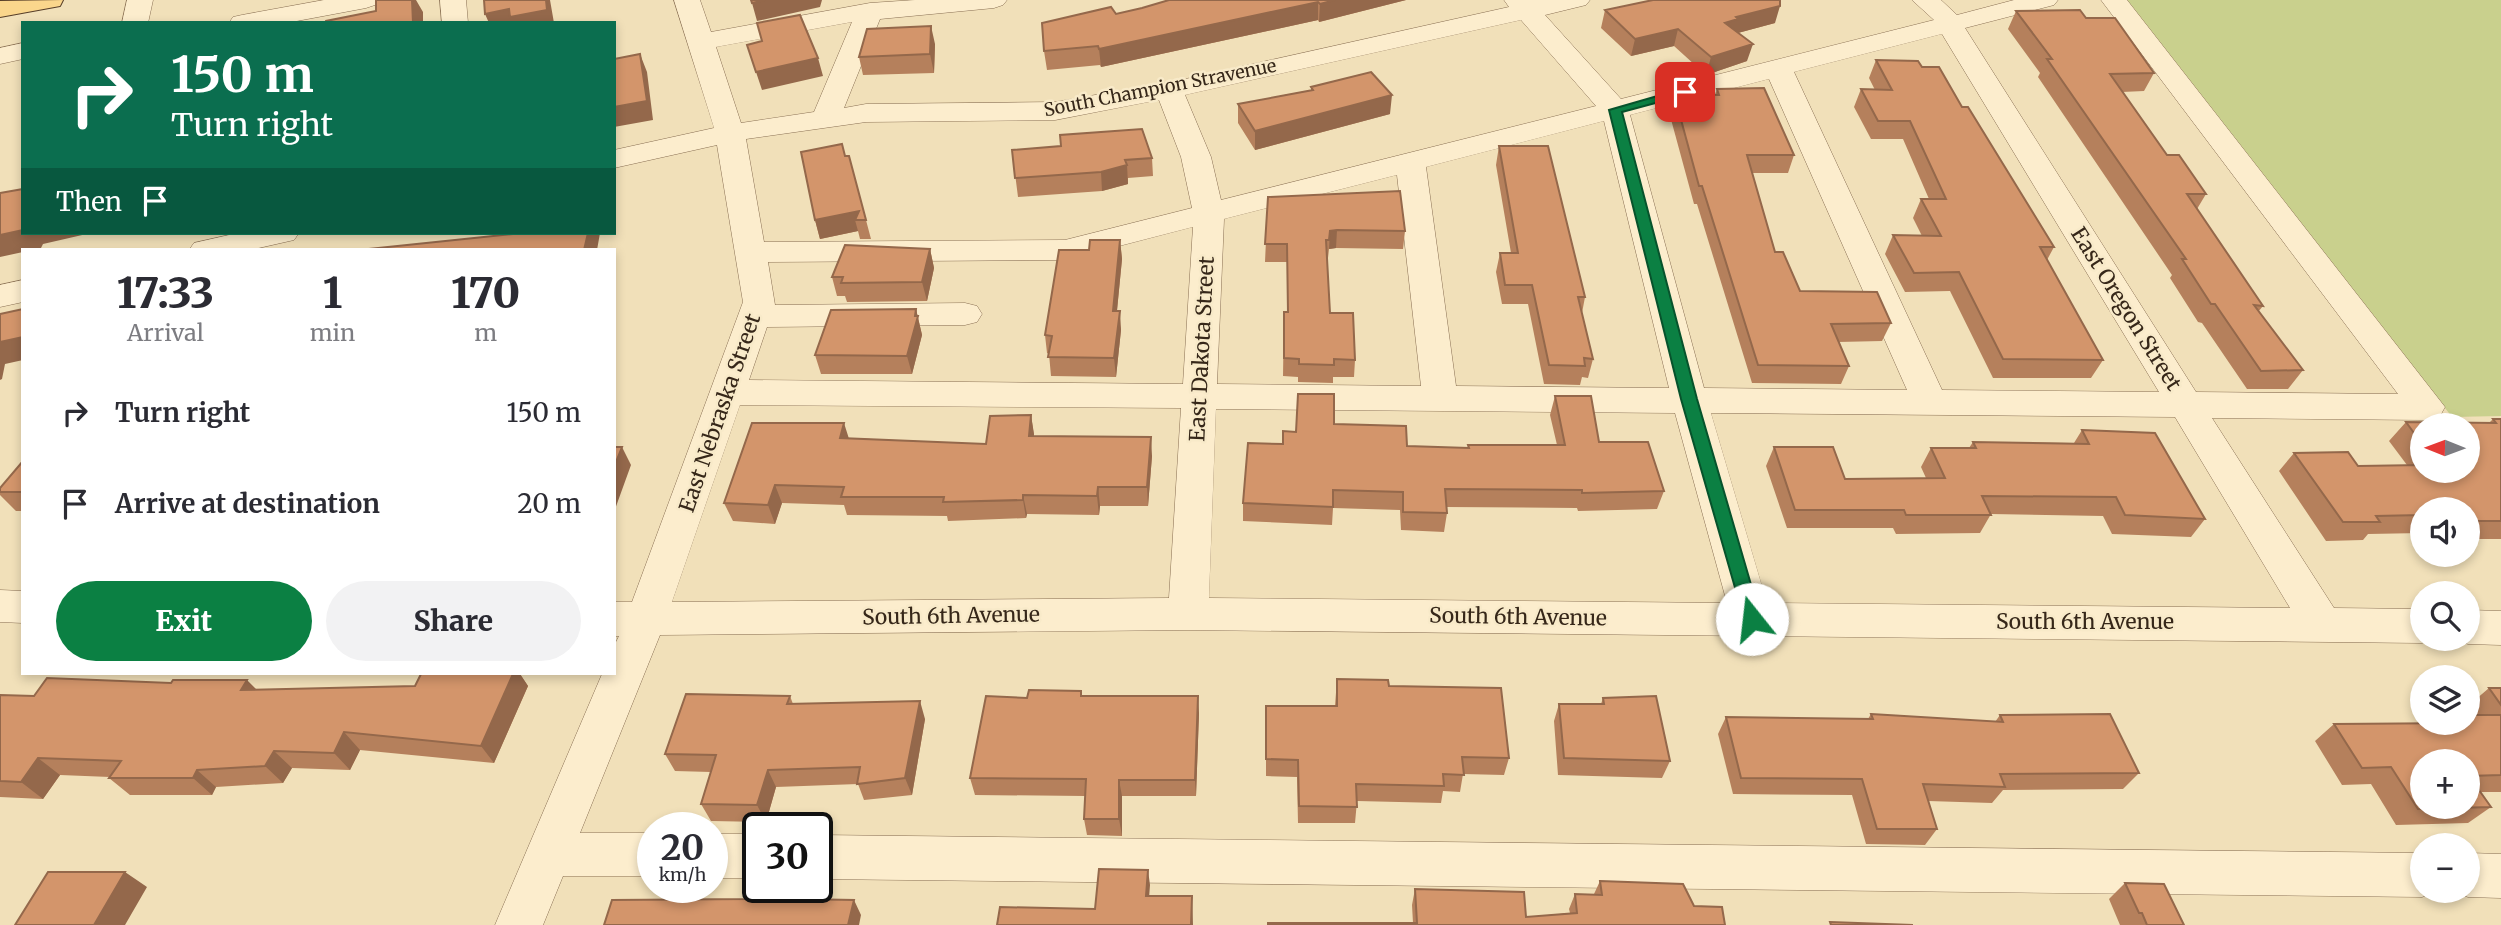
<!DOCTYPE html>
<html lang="en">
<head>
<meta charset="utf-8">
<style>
  body { margin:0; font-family:Merriweather,serif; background:#f2f2f3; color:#2b2b33; height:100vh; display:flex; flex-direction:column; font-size:26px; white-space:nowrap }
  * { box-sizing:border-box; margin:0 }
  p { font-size:23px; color:#7c7c81 }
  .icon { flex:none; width:38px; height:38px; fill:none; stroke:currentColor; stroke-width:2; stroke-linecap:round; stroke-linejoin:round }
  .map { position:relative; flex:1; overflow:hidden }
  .details { position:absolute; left:21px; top:248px; width:595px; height:427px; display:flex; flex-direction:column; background:#fff; border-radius:0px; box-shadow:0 4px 10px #0003 }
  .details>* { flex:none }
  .banner { position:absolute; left:21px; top:21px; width:595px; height:214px; border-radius:0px; box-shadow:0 4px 10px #0003; background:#0b6e4f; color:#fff; overflow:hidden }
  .needle { width:46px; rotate:271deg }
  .fabs { position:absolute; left:2410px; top:413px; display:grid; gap:14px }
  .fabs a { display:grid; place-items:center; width:70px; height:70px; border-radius:50%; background:#fff; box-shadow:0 4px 10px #0003; font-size:35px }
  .speed { position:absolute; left:637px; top:812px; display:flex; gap:14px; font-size:35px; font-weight:700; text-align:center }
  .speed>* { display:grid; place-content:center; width:91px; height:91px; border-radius:50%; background:#fff; box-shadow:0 4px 10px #0003; line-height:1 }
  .speed small { font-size:18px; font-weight:400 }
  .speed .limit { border:4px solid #111; border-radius:10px; background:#fff; color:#111 }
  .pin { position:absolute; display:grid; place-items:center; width:60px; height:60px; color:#fff; margin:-30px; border-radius:14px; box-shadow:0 4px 10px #0006 }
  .me { position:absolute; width:77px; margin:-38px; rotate:344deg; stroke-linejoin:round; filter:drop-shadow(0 0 5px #0008) }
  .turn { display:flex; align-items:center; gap:24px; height:147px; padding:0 35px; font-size:32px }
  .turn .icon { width:91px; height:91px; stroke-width:2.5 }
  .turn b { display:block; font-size:49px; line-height:60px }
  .then { display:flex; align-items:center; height:66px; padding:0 35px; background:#0003; gap:14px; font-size:26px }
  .eta { display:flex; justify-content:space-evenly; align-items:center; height:119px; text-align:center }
  .eta b { font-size:42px; font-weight:800; line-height:49px }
  .action { display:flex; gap:14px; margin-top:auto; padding:14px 35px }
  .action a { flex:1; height:80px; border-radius:42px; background:#0b8043; color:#fff; font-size:28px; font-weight:800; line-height:80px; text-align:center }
  .action a+a { background:#f2f2f3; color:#2b2b33 }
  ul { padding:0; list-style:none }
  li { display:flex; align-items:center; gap:21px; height:91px; padding:0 35px }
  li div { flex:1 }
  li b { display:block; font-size:26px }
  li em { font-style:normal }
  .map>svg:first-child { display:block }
</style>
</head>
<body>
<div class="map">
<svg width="2501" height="925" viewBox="0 0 2501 925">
  <rect width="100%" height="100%" fill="#f1e0b9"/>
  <path fill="#c9d08d" d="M2127 0H2501V416L2452 417Z"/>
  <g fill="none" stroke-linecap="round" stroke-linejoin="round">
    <g stroke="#896f53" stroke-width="1">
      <path id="minor" d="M127 0H153L148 23H122Z
        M324 0H379L375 5 366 8 286 23H229L233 17 242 15Z
        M440 0H466L468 23H442Z
        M674 0H700L711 32 870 3 915 0H1007L1003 5 994 8 880 19 844 108 866 104 1055 102 1181 80 1509 7 1504 0H1590L1586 5 1545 15 1621 99 1934 20 1912 0H1941L1957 15 2014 0H2058L2054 5 1965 28 2196 392 2398 394 2101 0H2127L2445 407 2440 416 2427 420 2212 418 2334 608 2422 609V639H2434L2422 643 1188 630 660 635 580 833H653V876H563L543 925H495L602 674H614V646L619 636H614V602H632L743 302 717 145 614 168V150L714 128ZM1521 20 1596 106 1221 200 1211 157 1185 95ZM852 22 814 112 741 123 716 47ZM1942 34 2159 392 1942 390 1794 72ZM1769 79 1907 390 1704 388 1630 115ZM1159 100 1181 157 1192 208 1065 240 764 242 746 139 866 122 1055 120ZM1604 121 1669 388 1456 386 1426 167ZM1397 175 1421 386 1217 384 1224 219ZM1193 227 1183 384 749 380 767 327 965 325 977 322 982 314 977 306 965 303 775 305 768 262 1065 260ZM740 405 1181 408 1169 598 672 602ZM1216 409 1675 413 1727 603 1209 598ZM1711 413 2175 417 2290 608 1767 603Z
        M23 43V59L0 64V48Z
        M238 233H299L294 240 250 250H189L194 243Z
        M23 280V302L0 307V285Z
        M0 590 23 591V623L0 622Z
        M2468 610 2501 611V645L2468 644 2454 639H2468Z
        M712 834H758V878H712Z
        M817 835 2422 853V891H2438L2422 897 817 879Z
        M2468 853 2501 854V898L2468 897 2452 891H2468Z"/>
    </g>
    <g stroke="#563d28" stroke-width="2">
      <path id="major" d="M63 0 60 6 0 17V1Z"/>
    </g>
    <use href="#minor" fill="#fcedcd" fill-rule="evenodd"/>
    <use href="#major" fill="#fad68c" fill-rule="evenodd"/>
  </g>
  <path fill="#b5805c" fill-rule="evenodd" d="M1169 0H1406L1319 22 1318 20 1101 67 1100 65 1047 70 1044 51 1116 14 1142 8Z
    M1605 10 1775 23 1738 33 1747 61 1706 75 1674 46 1631 56 1601 28Z
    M2016 11 2086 18 2154 73 2144 91 2122 92 2167 155 2206 194 2197 209 2263 306 2258 312 2303 370 2288 389H2247L2202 323 2198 322 2170 278 2172 275 2038 77 2040 73 2008 29Z
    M935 44 934 73 863 75 859 57Z
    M1876 60 1922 67 1962 107 2054 247 2047 260 2103 360 2091 378H1993L1950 291 1905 292 1885 254 1893 235 1922 236 1913 218 1921 199H1929L1903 139H1871L1854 107 1861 89 1875 90 1869 78Z
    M1311 87 1390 114 1255 150 1238 123V104L1311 90Z
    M1717 89 1794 155 1788 173H1752L1775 252 1800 291 1891 323 1882 341 1838 342 1849 366 1841 384 1752 383 1697 204H1694L1669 112 1674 94 1715 95Z
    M1499 146 1585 297 1582 313 1593 359 1588 378 1582 377 1580 385 1544 384 1528 304H1502L1496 272 1500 253H1511L1496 165Z
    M1012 150 1152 158 1153 176 1128 178V184L1102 191 1018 197Z
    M845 156H849L871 239H860L858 231 820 239 815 220Z
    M1268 197 1405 231 1403 249 1336 248 1329 249 1328 258H1327L1330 313 1355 360 1354 377H1333V383L1298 382V377L1283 376 1284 312H1287V262H1265Z
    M1120 240 1122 259 1117 311 1121 330 1116 377 1051 376 1049 354 1047 353 1045 335 1089 250Z
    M930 249 934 268 927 301 847 302 845 296H837L832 277Z
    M916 309 922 335 912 374H821L815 355Z
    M1555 396 1599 442 1664 491 1657 509 1578 511 1577 508 1446 507 1447 513 1444 532 1401 530 1400 510 1333 508 1332 525 1243 521V503L1283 444 1296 432 1334 424 1407 446 1468 448V445H1557L1550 415Z
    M1031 415 1034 436 1152 456 1148 506H1100L1099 515 1027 514 1026 518 948 521 947 516 847 515 844 505 782 503 775 524 733 521 724 503 849 438 986 444Z
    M2493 419H2501V539H2468V509H2422V533L2368 534 2363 540 2326 541 2279 471 2294 453 2358 466 2407 465 2389 441 2406 422 2489 423ZM2422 425 2468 471H2422Z
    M2082 430 2205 519 2191 537 2112 534 2103 516 1991 514 1980 533 1896 534 1893 528H1787L1766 466 1774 447 1845 479 1926 478 1921 467 1931 448H1969L1973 442 2074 443Z
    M23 461V511H16L0 495V488Z
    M421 674H520L528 686 494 763 360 750 350 770 292 768 283 783 216 787 212 795H130L109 778 110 777 60 775 43 799 0 797V695L34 696 415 686Z
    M1337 679 1389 686 1509 758 1504 775 1463 774 1460 792 1443 791 1441 803 1357 801 1355 823H1298L1297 777 1266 776V706H1335Z
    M2489 688H2501V792H2481L2491 807 2468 823 2396 825 2371 784 2342 785 2315 741 2334 724 2468 723 2474 715 2468 706Z
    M790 696 793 704 925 719 912 795 864 800 858 784 776 787 766 822 711 821 701 804 711 772 675 771 665 754Z
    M1082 696 1199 713 1196 796H1122V836L1087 835 1084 819 1085 796 975 795 970 778 1027 698Z
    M1603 698 1670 761 1662 778 1558 775 1554 721 1559 704H1601Z
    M1871 714 1995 722 2000 715 2139 773 2123 789 2003 790 1992 803 1928 801 1937 829 1925 845 1866 844 1852 795 1733 794 1718 734 1726 717 1868 719Z
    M1600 881 1694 906 1725 925 1413 923 1412 905 1415 889 1526 917 1570 913 1569 909 1575 894H1594Z
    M2125 883 2184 925H2120L2109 899Z"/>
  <path fill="#94684b" d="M412 0H416L423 12V23H413Z
    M546 0H550L554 23H489L485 14Z
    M765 0H822L820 7 757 21 752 3Z
    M1335 0H1406L1319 22 1320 4Z
    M1318 2V20L1101 67 1099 49Z
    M1780 6 1775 23 1734 34 1725 23 1736 17Z
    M931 26 935 44 934 73 930 54Z
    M1678 29 1674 46 1631 56 1635 39Z
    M1753 44 1747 61 1706 75 1711 57Z
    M640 54 647 72 653 120 614 127V107Z
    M818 58 823 76 762 90 756 72Z
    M1392 95 1390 114 1255 150V131Z
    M1127 165 1128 184 1102 191 1101 172Z
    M859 211 855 220 858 231 820 239 815 220Z
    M23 230V233H91L43 244 41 248 33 250H23V252L0 257V235Z
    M1337 230 1336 248 1329 249 1330 231Z
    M588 233H600L597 250H584Z
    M1120 240 1122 259 1115 330 1113 311Z
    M930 249 934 268 927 301 922 282Z
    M916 309 922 335 912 374 907 356Z
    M1120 311 1121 330 1116 377 1114 358Z
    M23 337V360L5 364 2 379 0 380V342Z
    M1031 415 1034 434 1032 455 1029 436Z
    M844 423 850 442 840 438Z
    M1151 437 1152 456 1148 506 1147 487Z
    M622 447 631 465 614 512V467Z
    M775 485 782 503 775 524 768 505Z
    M1098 487 1100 506 1099 515 1097 496Z
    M1023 495 1027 514 1026 518 1023 500Z
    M513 674H520L528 686 494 763 481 746Z
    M247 680 264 697 241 690Z
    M1198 696 1199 713 1196 796 1195 780Z
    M920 701 925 719 912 795 905 778Z
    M344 732 360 750 350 770 334 753Z
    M274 751 292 768 283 783 265 766Z
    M38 758 60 775 43 799 21 782Z
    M197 770 216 787 212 795 193 778Z
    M768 770 776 787 766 822 757 805Z
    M1119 780 1122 796V836L1119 819Z
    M1148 870 1150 885 1148 911 1146 896Z
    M125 872 147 887 125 925H94Z
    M801 887H803L810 900 798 899Z
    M1192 896 1193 925H1191Z
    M854 900 861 915 859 925H848Z"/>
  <path fill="#d3956b" stroke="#94684b" stroke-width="2" fill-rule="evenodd" d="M376 0H412L413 23H325L326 21 376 11Z
    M484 0H546L547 10 510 17 509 9 485 14Z
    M751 0H765L752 3Z
    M1169 0H1335L1320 4 1318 2 1099 49 1098 46 1044 51 1042 23 1111 7 1116 14 1142 8Z
    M1653 0H1780V6L1736 17 1738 19 1725 23 1753 44 1711 57 1678 29 1635 39 1605 10Z
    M2080 10 2086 18H2115L2154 73 2110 74 2167 155H2179L2206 194H2187L2263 306 2254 305 2303 370 2261 371 2215 304H2211L2182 259H2186L2047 59H2052L2016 11Z
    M800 15 818 58 756 72 747 45 762 41 757 23Z
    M931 26 930 54 859 57 867 29Z
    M640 54 647 101 614 107V59Z
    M1876 60 1918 61 1922 67H1939L1962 107H1968L2054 247H2040L2103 360 2003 359 1959 272 1914 273 1893 235 1941 236 1921 199H1946L1910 121H1878L1861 89 1892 90Z
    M1371 72 1392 95 1255 131 1238 104 1313 90 1311 87Z
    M1764 88 1794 155H1747L1775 252H1783L1800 291 1877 292 1891 323 1831 324 1849 366 1758 365 1702 186H1699L1674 94 1719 95 1717 89Z
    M1142 129 1152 158 1125 160 1127 165 1101 172 1015 178 1012 150 1061 146 1060 135Z
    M842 144 845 156H849L866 220H855L859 211 815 220 801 152Z
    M1499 146H1548L1585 297H1578L1593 359 1584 358 1585 366 1549 365 1532 285H1505L1500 253H1518Z
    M23 189V230L0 235V193Z
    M1400 191 1405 231 1337 230 1330 231 1329 240H1326L1330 313H1353L1355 360 1334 359V365L1299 364V359L1284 358V312H1288L1287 244H1265L1268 197Z
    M523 233H588L584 250H359Z
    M1090 240H1120L1113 311H1120L1114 358 1048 357 1052 336 1045 335 1059 250H1089Z
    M845 245 930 249 922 282 841 283 843 277H832Z
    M23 309V337L0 342V314Z
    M916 309 915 316H918L907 356 815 355 831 310Z
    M1298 394H1334V424L1406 426 1407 446 1469 448 1468 445H1565L1555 396H1591L1599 442H1648L1664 491 1582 493V490L1445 489 1447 513 1403 512V492L1333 490V507L1243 503 1248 443 1283 444V431L1296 432Z
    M1031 415 1029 436 1151 437 1147 487H1098L1097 496 1023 495V500L943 502 944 497H841L844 487 775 485 768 505 724 503 752 423H844L840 438 986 444 990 416Z
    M2493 419H2501V521H2468V509H2422V515L2376 516 2380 522H2343L2294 453 2348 452 2358 466 2422 465V471H2468V425H2422V444L2406 422 2496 423Z
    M2082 430 2155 433 2205 519 2125 515 2116 497 1982 496 1991 515H1906L1904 510H1795L1774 447H1833L1845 479 1945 478 1931 448H1976L1973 442 2089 444Z
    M614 447H622L614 467Z
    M23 461V492H0V488Z
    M421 674H513L481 746 344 732 334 753 274 751 265 766 197 770 193 778H109L121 761 38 758 21 782 0 781V695L34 696 47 678 171 683 173 680H247L241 690 415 686Z
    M1337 679 1388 680 1389 686 1501 688 1509 758 1462 757 1464 775 1443 774 1444 786 1356 784 1357 807 1299 806 1298 760 1266 759V706H1337Z
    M2489 688H2501V705Z
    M1029 690 1081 691V696H1198L1195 780H1119V819H1084L1086 779 970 778 986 696 1027 698Z
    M686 694 790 696 787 704 920 701 905 778 857 784 860 767 768 770 757 805 701 804 716 755 665 754Z
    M1656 696 1670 761 1564 758 1559 704H1604L1603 698Z
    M1871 714 2003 722 2000 715 2110 714 2139 773 2000 774 2005 787 1923 784 1937 829H1877L1862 779 1741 778 1726 717 1873 719Z
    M2468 715H2501V775L2469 776 2491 807 2418 809 2391 767 2362 768 2334 724 2468 723ZM2422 761H2468V807H2422Z
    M1099 869 1148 870 1146 896H1192L1191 925H997L1000 907 1095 909Z
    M48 872H125L94 925H15Z
    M1600 881 1683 884 1694 906 1722 907 1725 925H1268V923H1417L1415 889 1524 892 1526 917 1577 913 1575 894 1602 895Z
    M755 883H758V887H801L798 899 854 900 848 925H604L612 900 751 899Z
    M2125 883 2164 884 2184 925H2147L2142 913H2139Z
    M1830 922 1913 925H1831Z"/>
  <path fill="#0b8043" stroke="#07532c" stroke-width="2" d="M1685 88 1689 89V94L1622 112 1697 399 1761 619 1758 624 1752 627 1746 624 1744 619 1681 399 1609 110Z"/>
  <g text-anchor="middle" stroke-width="5" stroke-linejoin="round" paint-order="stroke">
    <g font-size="18" fill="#362719" stroke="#f8eac9">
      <text transform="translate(1160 88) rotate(-11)" y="6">South Champion Stravenue</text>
    </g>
    <g font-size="21" fill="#362719" stroke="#f8eac9">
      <text transform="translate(2126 309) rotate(58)" y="7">East Oregon Street</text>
      <text transform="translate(1202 349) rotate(-87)" y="7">East Dakota Street</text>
      <text transform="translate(720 413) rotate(-71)" y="7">East Nebraska Street</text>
      <text transform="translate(951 616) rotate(-1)" y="7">South 6th Avenue</text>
      <text transform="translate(1518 617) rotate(1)" y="7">South 6th Avenue</text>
      <text x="2085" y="629">South 6th Avenue</text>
    </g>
  </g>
</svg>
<div class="fabs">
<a><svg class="needle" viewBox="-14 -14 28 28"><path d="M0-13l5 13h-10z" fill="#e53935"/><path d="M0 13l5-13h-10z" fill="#7c7c81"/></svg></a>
<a><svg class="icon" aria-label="sound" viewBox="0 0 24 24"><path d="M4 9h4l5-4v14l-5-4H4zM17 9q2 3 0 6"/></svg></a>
<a><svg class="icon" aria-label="search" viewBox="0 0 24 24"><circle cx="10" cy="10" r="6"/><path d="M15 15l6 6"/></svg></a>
<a><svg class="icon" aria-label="layers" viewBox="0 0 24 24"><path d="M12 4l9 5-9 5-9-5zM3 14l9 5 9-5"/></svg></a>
<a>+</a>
<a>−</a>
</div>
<div class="speed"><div>20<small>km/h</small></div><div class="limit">30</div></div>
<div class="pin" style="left:1685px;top:92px;background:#d93025"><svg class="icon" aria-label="arrive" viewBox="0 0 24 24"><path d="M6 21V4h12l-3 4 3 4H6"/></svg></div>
<svg class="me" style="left:1752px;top:619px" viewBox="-20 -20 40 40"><circle r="19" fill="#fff"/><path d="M0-13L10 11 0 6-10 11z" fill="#0b8043"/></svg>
<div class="banner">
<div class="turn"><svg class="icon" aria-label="right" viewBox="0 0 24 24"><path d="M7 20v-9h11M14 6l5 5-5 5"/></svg><div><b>150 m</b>Turn right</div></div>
<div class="then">Then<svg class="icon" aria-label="arrive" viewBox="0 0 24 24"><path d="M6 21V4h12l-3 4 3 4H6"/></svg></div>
</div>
<section class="details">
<div class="eta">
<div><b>17:33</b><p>Arrival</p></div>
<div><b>1</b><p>min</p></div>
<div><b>170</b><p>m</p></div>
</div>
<ul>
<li><svg class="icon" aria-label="right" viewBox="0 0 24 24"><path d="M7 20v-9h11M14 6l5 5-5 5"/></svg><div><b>Turn right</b></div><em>150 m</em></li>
<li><svg class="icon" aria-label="arrive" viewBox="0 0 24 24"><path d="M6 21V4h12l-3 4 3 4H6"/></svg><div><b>Arrive at destination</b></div><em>20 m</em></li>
</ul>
<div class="action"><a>Exit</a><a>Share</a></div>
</section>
</div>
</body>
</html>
